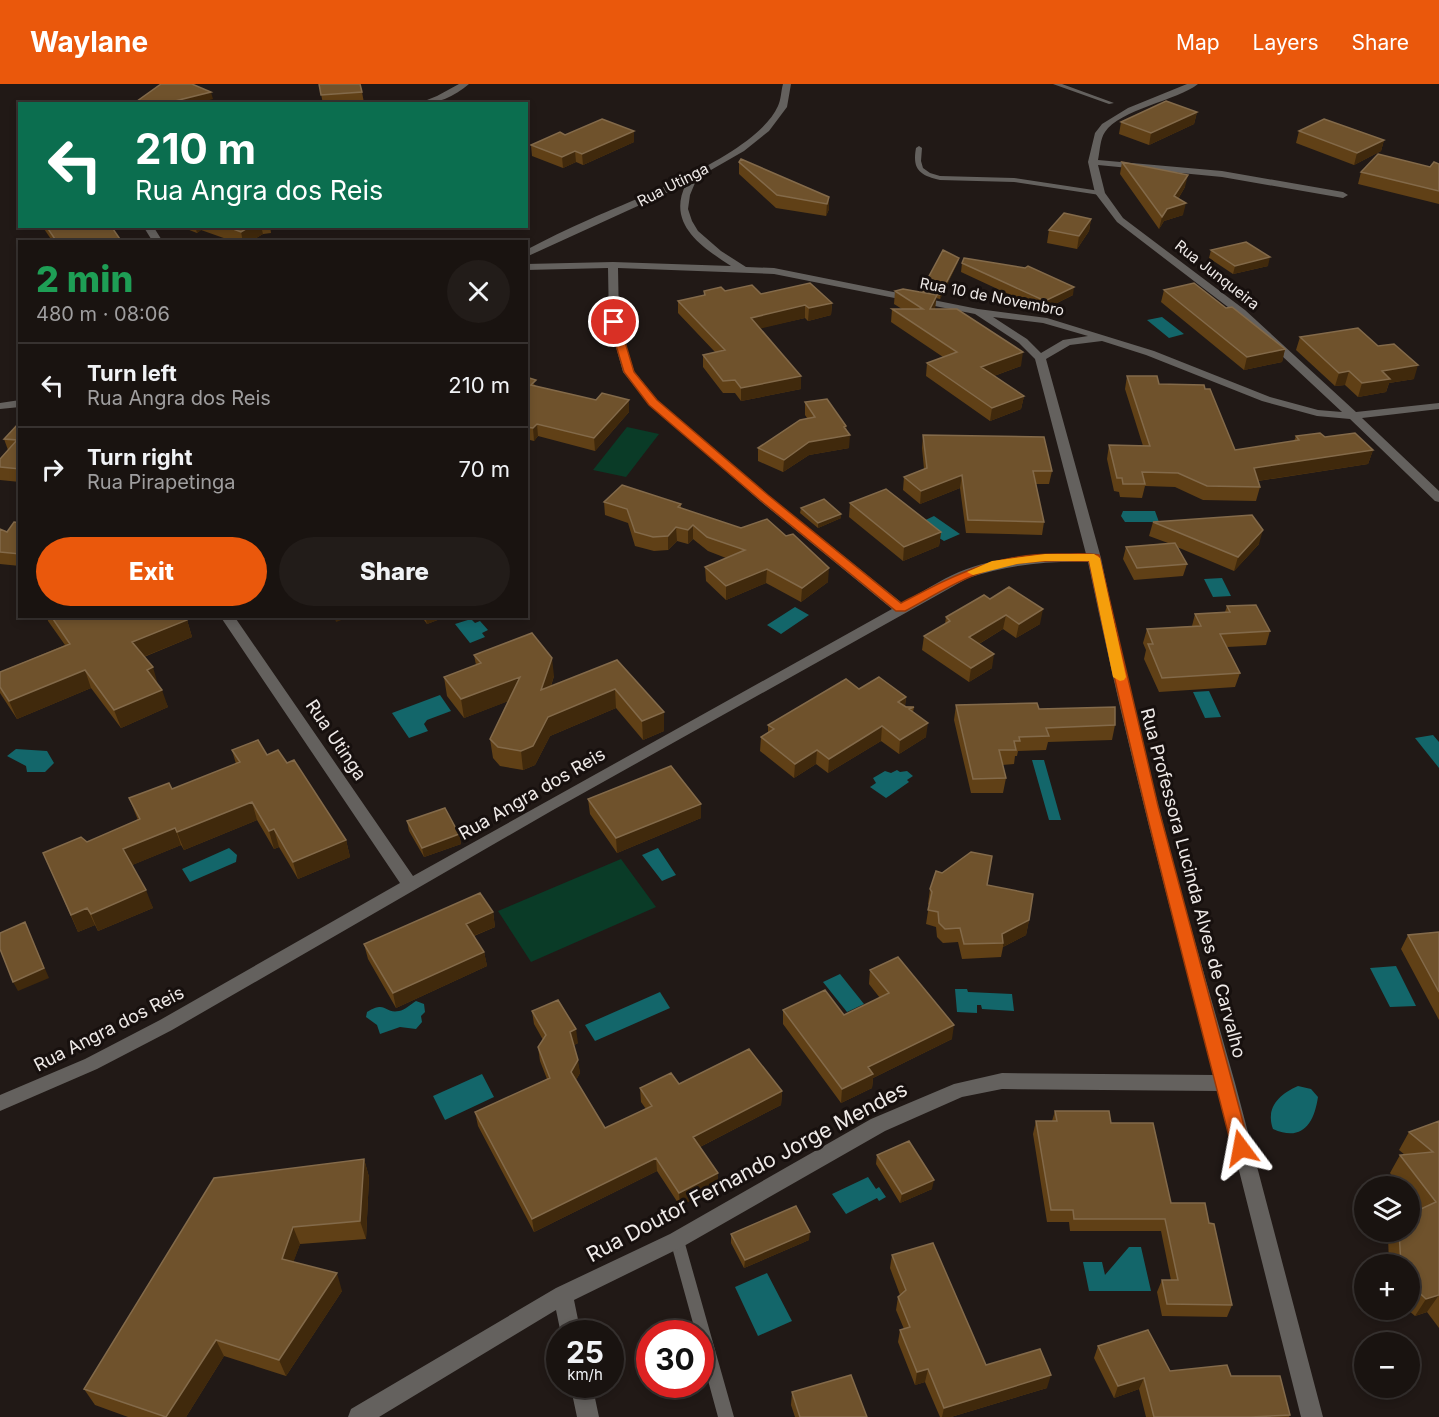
<!DOCTYPE html>
<html lang="en">
<head>
<meta charset="utf-8">
<style>
  body { margin:0; font-family:Inter,sans-serif; background:#221c19; color:#f1f3f6; height:100vh; display:flex; flex-direction:column; font-size:22px; white-space:nowrap }
  * { box-sizing:border-box; margin:0 }
  p { font-size:20px; color:#9f9e9f }
  .icon { flex:none; width:33px; height:33px; fill:none; stroke:currentColor; stroke-width:2; stroke-linecap:round; stroke-linejoin:round }
  .map { position:relative; flex:1; overflow:hidden }
  .sheet { position:absolute; left:18px; top:156px; width:510px; height:378px; display:flex; flex-direction:column; background:#191310; border-radius:0px; box-shadow:0 3px 9px #0003,0 0 0 2px #373230 }
  .sheet>* { flex:none }
  .top-card { position:absolute; left:18px; top:18px; width:510px; height:126px; border-radius:0px; box-shadow:0 3px 9px #0003,0 0 0 2px #373230; background:#0b6e4f; color:#fff; overflow:hidden }
  .tools { position:absolute; left:1354px; top:1092px; display:grid; gap:12px }
  .tools a { display:grid; place-items:center; width:66px; height:66px; border-radius:50%; background:#191310; box-shadow:0 3px 9px #0003,0 0 0 2px #373230; font-size:30px }
  .speed { position:absolute; left:546px; top:1236px; display:flex; gap:12px; font-size:30px; font-weight:700; text-align:center }
  .speed>* { display:grid; place-content:center; width:78px; height:78px; border-radius:50%; background:#191310; box-shadow:0 3px 9px #0003,0 0 0 2px #373230; line-height:1 }
  .speed small { font-size:15px; font-weight:400 }
  .speed .limit { border:9px solid #d22; background:#fff; color:#111 }
  .pin { position:absolute; display:grid; place-items:center; width:51px; height:51px; color:#fff; margin:-26px; border:3px solid #fff; border-radius:50%; box-shadow:0 2px 6px #0007 }
  .me { position:absolute; width:66px; margin:-33px; rotate:347deg; stroke-linejoin:round; filter:drop-shadow(0 0 4px #0008) }
  .turn { display:flex; align-items:center; gap:21px; height:126px; padding:0 18px; font-size:27px }
  .turn .icon { width:78px; height:78px; stroke-width:2.5 }
  .turn b { display:block; font-size:42px; line-height:51px }
  .round { display:grid; place-items:center; flex:none; width:63px; height:63px; border-radius:32px; background:#221c19 }
  .head { display:flex; align-items:center; justify-content:space-between; height:102px; padding:0 18px }
  h1 { font-size:36px; font-weight:800; line-height:45px; color:#1e9e55 }
  .button { display:flex; gap:12px; margin-top:auto; padding:12px 18px }
  .button a { flex:1; height:69px; border-radius:36px; background:#ea580c; color:#fff; font-size:24px; font-weight:800; line-height:69px; text-align:center }
  .button a+a { background:#221c19; color:#f1f3f6 }
  ul { padding:0; list-style:none }
  li { display:flex; align-items:center; gap:18px; height:84px; padding:0 18px; border-top:2px solid #373230 }
  li div { flex:1 }
  li b { display:block; font-size:22px }
  li em { font-style:normal }
  header { display:flex; align-items:center; gap:36px; box-sizing:border-box; height:84px; padding:0 30px; background:#ea580c; color:#fff }
  header strong { font-size:28px }
  nav { display:flex; gap:33px; margin-inline-start:auto; font-size:21px }
  .map>svg:first-child { display:block }
</style>
</head>
<body>
<header>
<strong>Waylane</strong>
<nav><a>Map</a><a>Layers</a><a>Share</a></nav>
</header>
<div class="map">
<svg width="1439" height="1333" viewBox="0 0 1439 1333">
  <rect width="100%" height="100%" fill="#211916"/>
  <path fill="#0a3b27" d="M627 343 659 350 626 393 593 386Z
    M621 775 656 823 531 878 498 827Z"/>
  <path fill="#13666a" d="M1162 233 1184 250 1169 254 1147 236Z
    M1123 427H1155L1159 438H1125L1121 432Z
    M934 432 960 450 944 457 917 440Z
    M1222 494 1231 512 1213 513 1204 495Z
    M795 523 809 531 781 550 767 541Z
    M471 535 475 539 480 537 488 546 482 549 485 553 470 559 455 540Z
    M1209 607 1221 633 1205 634 1193 608Z
    M440 611 451 627 427 636 424 640 428 647 409 654 392 629Z
    M1433 651 1439 658V684L1415 654Z
    M16 665 47 667 54 679 45 688H27L26 682 7 672Z
    M1032 676H1044L1061 736H1049Z
    M897 686 900 688 907 687 913 692 907 696 909 698 889 712 886 714 870 703 876 699 873 694 885 687 891 689Z
    M229 764 237 771 236 778 190 798 182 785Z
    M658 764 676 791 662 797 642 771Z
    M1396 882 1416 922 1390 923 1370 884Z
    M840 890 864 920 847 928 823 898Z
    M955 905H967L968 908 1012 910 1014 927 982 925 981 921H977V929L957 928Z
    M660 908 670 924 595 957 585 941Z
    M416 917 424 920 425 928 421 932 422 938 416 945 400 943 380 950 377 941 366 933 367 928C387 916 384 930 399 927 405 926 411 920 416 917Z
    M482 990 494 1013 445 1036 433 1012Z
    M1298 1002 1311 1005 1318 1013C1314 1040 1302 1058 1273 1045 1265 1023 1280 1010 1298 1002Z
    M868 1093 876 1105 879 1103 886 1113 879 1117 877 1114 846 1130 832 1110Z
    M1129 1163H1141L1151 1207H1089L1083 1178H1102L1105 1191Z
    M767 1189 792 1237 758 1252 735 1203Z"/>
  <g fill="none" stroke-linecap="round" stroke-linejoin="round">
    <path fill="#64615e" fill-rule="evenodd" d="M1053 0H1062L1114 19 1109 20Z
      M919 62 922 64 921 77 923 84 930 89 940 92 1014 94 1100 107 1103 109 1100 111 1014 98 940 96C920 91 912 86 916 64Z
      M677 1150 682 1151 684 1156 734 1333H718L700 1267V1250H696L670 1156 672 1151Z"/>
    <path fill="#64615e" fill-rule="evenodd" d="M459 0H469C454 13 437 20 417 20L437 12Z
      M783 0H791L787 23 769 47 744 67 697 94 690 111 688 125 692 137 698 147 721 167 746 183 774 184 978 225 1047 234 1154 267 1270 313 1318 326 1342 328 1237 230 1117 138 1095 109 1088 78 1095 49 1102 40 1128 24 1187 0H1198C1178 16 1119 26 1105 48 1100 55 1100 67 1098 76L1222 87 1343 108 1348 111 1343 114 1222 93 1098 81 1105 109 1123 134 1245 226 1356 328 1439 319V325L1362 334 1439 407V418L1435 417 1350 335 1317 332 1262 317 1146 271 1102 257 1070 261 1046 275 1101 474 1130 612 1180 805 1235 999 1323 1333H1301L1219 1007 1002 1005 962 1013 885 1047 684 1162 574 1216 581 1250H561L556 1226 379 1333H348L351 1325 556 1204 670 1150 871 1035 954 1000 1002 989 1215 991C1168 821 1124 651 1088 478 1047 477 1007 481 968 494L553 726 172 946 97 985 0 1027V1011L85 975 160 936 400 799 220 532H234L413 792 892 525 760 417 649 320 623 288 609 238 608 184 526 186V180L613 178 731 182C702 163 666 140 686 100L526 173V166C547 155 567 145 588 136 636 114 756 71 778 22 781 16 781 7 783 0ZM618 184 774 190 975 230 1019 259 1035 275 1086 470C1044 469 999 472 959 488 940 496 921 509 902 519L768 411 657 316 634 287 619 238ZM993 233 1043 239 1088 252 1063 256 1041 269 1027 255Z
      M143 142H153L163 158H153Z
      M20 316V323L0 325V319Z
      M570 1300H592L599 1333H577Z"/>
  </g>
  <path fill="#604016" d="M319 0 362 8 364 19 323 20Z
    M1197 28 1194 40 1149 61 1119 50 1121 38Z
    M1299 47 1384 56 1381 67 1354 81 1296 59Z
    M565 51 634 58 583 81 576 78 563 84 532 72 531 61Z
    M739 78 829 113V125L826 132 776 124 739 90Z
    M1122 78 1185 103 1178 115 1183 131 1164 137 1159 145 1120 90Z
    M1439 80V120L1358 100 1361 88 1430 83Z
    M1091 135 1089 147 1077 165 1047 159 1049 146Z
    M42 142H111L122 158H53Z
    M179 142H270L271 149 263 150 249 158H235L201 146 197 149Z
    M384 142H417V145L385 146Z
    M1211 166 1268 182 1233 190 1209 174Z
    M959 174 958 178 940 215 936 214 935 225 1021 282 994 292 1024 312 1021 325 990 337 926 292 927 279 943 273 891 238 892 225H902L894 220 895 207 921 208V207Z
    M962 179 1073 211 1043 226 961 188Z
    M1164 206 1226 224 1285 265 1282 278 1244 286 1161 218Z
    M704 207H725L761 210 832 219 831 231 808 237 805 234 760 244 801 292V305L741 317 735 309H723L703 283V271L715 268 678 229V217L704 211Z
    M1300 253 1414 295 1389 299 1386 308 1358 313 1345 301 1335 302 1296 266Z
    M1127 292 1159 300 1235 366 1294 357 1296 352 1325 353 1373 366 1368 380 1258 397 1260 403 1256 417 1203 416 1175 403 1145 402 1142 414 1120 413 1119 408 1114 407 1107 375 1109 361 1143 362 1125 305Z
    M526 293 536 302 596 316H629V328L595 367 538 352 534 357 526 355Z
    M805 318 846 342 849 364 809 371 783 388 758 377V364L807 334 805 331Z
    M20 338V398L0 396V375L8 366 4 355Z
    M923 351 1052 387 1049 400H1036L1044 438 1042 451 966 449 960 404 920 420 903 406 904 393 924 385 922 364Z
    M604 418 681 420V424L828 498 801 518 766 499 726 516 706 497 705 483 726 474 708 467 693 455 688 460 677 457 668 466 654 467 635 462 628 439 605 431Z
    M850 419 941 448 939 462 903 477 849 433Z
    M801 424 841 434 818 444 800 429Z
    M1153 438 1259 460 1234 487 1177 463 1187 480 1183 492 1134 496 1123 475 1126 463 1168 459 1149 452Z
    M20 439V482L0 480V445L7 448Z
    M990 515 1040 540 1016 554 1003 545 979 560 992 584 969 598 922 566 924 552 945 540 946 533Z
    M1227 522 1270 547 1266 561 1227 563 1240 589 1235 603 1159 608 1144 575 1146 566 1143 559 1147 545 1192 542 1195 530 1225 528Z
    M47 532H184L187 536 192 553 144 573 158 601 168 623 121 644 91 604 17 635 0 609V588L65 561 48 537Z
    M421 532H448L427 540Z
    M474 571 554 592 551 602 617 576 664 647 643 656 616 624 550 652 535 681 523 686 500 682 493 674 490 655 508 617 464 634 447 612 444 593 476 581Z
    M859 605 906 613 905 622 914 623 913 628 926 653 899 670 881 657 828 689 816 680 794 694 760 667 761 653 768 649V641Z
    M956 621 1039 625 1115 641 1112 656 1048 658 1046 666 1018 667 1017 672H1015L1014 680 1002 681 1006 694 1003 709H971L954 636Z
    M232 666 267 671 287 679 346 756 350 773 298 795 279 763 274 765 257 736 184 766 181 761 132 781 153 824 98 847 95 841 78 848 43 769 87 758 138 736 129 714 172 705 236 680Z
    M588 715 701 734 617 769 590 730Z
    M407 737 459 750 461 760 424 773 409 747Z
    M987 801 1029 836 1026 851 1003 863 1001 873 962 875 958 858 943 859 937 853 936 843 926 840 929 821 928 820 930 805Z
    M493 828 495 843 474 852 484 868 487 882 396 924 368 875 364 860Z
    M1439 848V936L1401 865 1408 851Z
    M870 886 952 955 873 994 872 1004 841 1019 783 940V926L844 931 880 914 869 900Z
    M532 927 578 959 574 961 580 989 576 996 605 1044 646 1025 641 1018 640 1004 679 1000 782 1007 781 1021 700 1063 718 1102 680 1122 657 1087 534 1148 478 1042 475 1028 547 995 540 977 538 963 543 956 534 940Z
    M1055 1027 1111 1039 1171 1119 1209 1139 1232 1221 1227 1233 1162 1232 1157 1208 1162 1196H1171L1161 1147H1070L1069 1138H1047L1033 1050 1036 1037H1052Z
    M1439 1037V1244L1427 1228 1415 1232 1408 1226H1410V1180H1389L1388 1153 1391 1148H1410L1418 1126 1410 1116V1102H1400L1390 1089 1400 1071H1405L1399 1066 1409 1048Z
    M877 1071 932 1105 900 1119 876 1080Z
    M364 1075 369 1093 366 1155 300 1160 293 1178 342 1207 286 1292 224 1272 186 1333H128L95 1321 84 1305Z
    M731 1150 809 1156 744 1184 731 1159Z
    M892 1171 986 1281 1047 1304 951 1333H940L925 1298 915 1301 898 1258 900 1246 904 1245 896 1226 898 1213 900 1211 890 1184Z
    M1098 1262 1170 1287 1231 1292 1290 1331 1289 1333H1146L1139 1305 1114 1314 1094 1274Z
    M792 1308 867 1333H795L791 1321Z"/>
  <path fill="#40290c" d="M211 8 213 15 195 20H163Z
    M1197 28 1194 40 1149 61 1151 49Z
    M634 47V58L583 81 582 70Z
    M1384 56 1381 67 1354 81 1357 69Z
    M575 67 576 78 563 84 562 73Z
    M1188 91 1185 103 1173 123 1186 119 1183 131 1164 137 1159 145 1162 133Z
    M829 113V125L826 132 827 120Z
    M1091 135 1089 147 1077 165 1079 152Z
    M195 142H200L201 146 197 149Z
    M251 142H261L263 150 249 158H243L241 148Z
    M1270 173 1268 182 1233 190 1235 182Z
    M959 174 958 178 940 215V211Z
    M1074 203 1073 211 1043 226 1045 217Z
    M937 211 935 224 928 238 930 225Z
    M832 219 831 231 808 237 809 224Z
    M805 221V234L751 247V234Z
    M1285 265 1282 278 1244 286 1247 273Z
    M1023 268 1021 282 980 297 981 283Z
    M1418 281 1414 295 1389 299 1386 308 1358 313 1362 299 1382 287Z
    M1349 287 1345 301 1335 302 1339 289Z
    M801 292V305L741 317V304Z
    M1024 312 1021 325 990 337 992 324Z
    M629 316V328L595 367 594 354Z
    M537 340 538 352 534 357 533 344Z
    M846 342 845 352 850 351 849 364 809 371 783 388 784 376 809 358Z
    M1373 366 1368 380 1250 398 1254 384Z
    M962 391 960 404 920 420 921 407Z
    M841 430V434L818 444V439Z
    M693 441V455L688 460V446Z
    M676 443 677 457 668 466V452Z
    M1263 446 1259 460 1234 487 1238 473Z
    M941 448 939 462 903 477 904 463Z
    M829 484 828 498 801 518 802 504Z
    M767 485 766 499 726 516V502Z
    M1043 525 1040 540 1016 554 1019 540Z
    M1006 531 1003 545 967 567 969 553Z
    M334 532H352L336 538Z
    M425 532H448L427 540Z
    M187 536 192 553 138 575 132 558Z
    M994 570 992 584 969 598 971 584Z
    M552 574 554 592 543 625 541 606Z
    M153 583 158 601 147 586Z
    M85 586 91 604 17 635 9 617Z
    M520 593 522 612 464 634 461 615Z
    M615 605 616 624 550 652 535 681 523 686 521 667 548 633Z
    M162 606 168 623 121 644 114 626Z
    M906 613 904 627 898 618Z
    M664 628V647L643 656 642 637Z
    M928 639 926 653 899 670 900 656Z
    M882 642 881 657 828 689 829 675Z
    M817 666 816 680 794 694 795 680Z
    M252 718 257 736 184 766 177 748Z
    M701 720V734L617 769 616 754Z
    M175 744 181 761 130 782 123 765Z
    M274 745 279 763 274 765 269 747Z
    M459 750 461 760 424 773 422 764Z
    M346 756 350 773 298 795 293 778Z
    M146 806 153 824 98 847 91 830Z
    M87 824 95 841 78 848 71 831Z
    M493 828 495 843 468 854 466 840Z
    M1029 836 1026 851 1003 863V859L1002 850Z
    M25 838 49 894 18 907 13 898Z
    M484 868 487 882 396 924 393 909Z
    M954 941 952 955 873 994 872 1004 841 1019 842 1005 868 983Z
    M576 945 578 959 572 962 570 948Z
    M578 976 580 989 573 1001 571 988Z
    M782 1007 781 1021 694 1066 693 1053Z
    M656 1074 657 1087 534 1148 532 1135Z
    M364 1075 369 1093 366 1155 360 1137Z
    M718 1089V1102L680 1122 679 1109Z
    M934 1096 932 1105 900 1119 902 1110Z
    M293 1143 300 1160 288 1193 282 1175Z
    M810 1148 809 1156 744 1184 745 1176Z
    M337 1189 342 1207 286 1292 279 1276Z
    M1439 1211 1427 1228 1415 1232 1426 1215Z
    M216 1256 224 1272 186 1333H166Z
    M928 1285 925 1298 915 1301 917 1288Z
    M1051 1291 1047 1304 951 1333H942L944 1324Z
    M1144 1294 1139 1305 1114 1314 1118 1302Z"/>
  <path fill="#6f522c" stroke="#836a4a" stroke-width="1.5" d="M161 0H192L211 8 163 20H133Z
    M319 0H360L362 8 321 11Z
    M1166 17 1197 28 1151 49 1121 38Z
    M602 35 634 47 582 70 575 67 562 73 531 61 560 48 565 51Z
    M1324 35 1384 56 1357 69 1299 47Z
    M1378 70 1430 83 1434 78 1439 80V107L1361 88Z
    M741 75 829 113 827 120 777 111 739 78Z
    M1122 78 1188 91 1174 112 1186 119 1167 125 1162 133Z
    M1064 129 1091 135 1079 152 1049 146Z
    M46 142H111L122 158H57Z
    M225 142H251L241 148Z
    M1246 158 1270 173 1235 182 1211 166Z
    M943 166 959 174 940 211 921 207Z
    M964 174 1025 184 1028 182 1074 203 1045 217 962 179Z
    M810 199 832 219 809 224 805 221 751 234 801 292 741 304 735 296 723 297 703 271 725 266 678 217 705 211 704 207 721 203 725 207 752 201 761 210Z
    M1194 199 1226 224 1232 223 1285 265 1247 273 1164 206Z
    M903 205 937 211 930 225H957L1023 268 981 283 1024 312 992 324 927 279 957 268 892 225H923L895 207Z
    M1358 244 1378 262 1394 260 1418 281 1382 287 1390 295 1362 299 1349 287 1339 289 1300 253Z
    M1127 292H1157L1159 300 1204 301 1205 305H1210L1235 366 1299 356 1296 352 1320 349 1325 353 1355 349 1373 366 1254 384 1260 403 1207 402 1178 389 1142 388 1145 400H1123L1122 394H1117L1109 361 1150 362Z
    M526 293 536 296 531 301 596 316 602 309 629 316 594 354 537 340 533 344 526 343Z
    M827 315 846 342 844 343 850 351 809 358 784 376 758 364 800 336 815 333 805 318Z
    M20 338V385L0 383V375L17 356 4 355Z
    M923 351 1044 353 1052 387H1033L1044 438 968 436 962 391 921 407 904 393 927 384Z
    M622 401 681 420 678 423 741 444 767 435 786 452 793 450 829 484 802 504 767 485 726 502 705 483 745 466 707 453 693 441 688 446 676 443 668 452 653 453 635 448 627 425 604 418Z
    M886 405 941 448 904 463 850 419Z
    M824 415 841 430 818 439 801 424Z
    M1252 431 1263 446 1238 473 1153 438Z
    M14 438 20 439V470L0 468V445L7 448Z
    M1175 459 1187 480 1137 484 1126 463Z
    M1009 503 1043 525 1019 540 1006 531 969 553 994 570 971 584 924 552 950 537 946 533 984 511 990 515Z
    M1256 521 1270 547 1220 550 1240 589 1162 594 1148 560H1153L1147 545 1201 542 1195 530 1230 528 1227 522Z
    M51 532H184L187 536 132 558 153 583 147 586 162 606 114 626 85 586 9 617 0 603V588L70 560Z
    M532 549 552 574 541 606 617 576 664 628 642 637 615 605 548 633 533 662 521 667 498 663 490 655 520 593 461 615 444 593 481 579 474 571Z
    M879 593 906 613 898 618 906 623H914L909 625 928 639 900 656 882 642 829 675 817 666 795 680 761 653 774 645 768 641 846 595 859 605Z
    M1037 619 1039 625 1115 623V641L1046 644 1049 652 1019 653 1020 657H1014L1016 666H999L1006 694 973 695 956 621Z
    M258 656 267 671 278 666 287 679 294 676 346 756 293 778 274 745 269 747 252 718 177 748 175 744 123 765 146 806 91 830 87 824 71 831 43 769 81 753 87 758 140 735 129 714 169 699 172 705 240 678 232 666Z
    M671 682 701 720 616 754 588 715Z
    M445 724 459 750 422 764 407 737Z
    M971 768 992 772 987 801 1033 810 1029 836 1002 850 1003 859 964 860 960 844 945 845 939 839 938 828 928 826 932 808 930 805 936 787 942 789Z
    M480 809 493 828 466 840 484 868 393 909 364 860Z
    M25 838 44 884 13 898 0 865V849Z
    M1439 848V908L1408 851Z
    M898 873 954 941 868 983 873 990 842 1005 783 926 825 906 844 931 889 909 870 886Z
    M558 916 576 945 570 948 578 976 571 988 605 1044 652 1022 640 1004 671 989 679 1000 749 965 782 1007 693 1053 718 1089 679 1109 656 1074 532 1135 475 1028 550 994 538 963 546 951 532 927Z
    M1055 1027H1109L1111 1039H1153L1171 1119H1205L1209 1139 1214 1140 1232 1221 1167 1220 1162 1196H1178L1165 1135H1074L1073 1126H1051L1036 1037H1057Z
    M1439 1037V1211L1426 1215 1410 1200V1180H1401L1399 1148H1410V1130L1436 1118 1400 1071 1433 1068 1409 1048Z
    M909 1057 934 1096 902 1110 877 1071Z
    M364 1075 360 1137 293 1143 282 1175 337 1189 279 1276 216 1256 166 1333 84 1305 214 1094Z
    M796 1122 810 1148 745 1176 731 1150Z
    M933 1159 986 1281 1040 1265 1051 1291 944 1324 928 1285 917 1288 900 1246 910 1243 898 1213 906 1206 892 1171Z
    M1148 1246 1170 1287 1227 1281 1231 1292H1280L1290 1331 1251 1333H1154L1144 1294 1118 1302 1098 1262Z
    M851 1291 867 1333H800L792 1308Z"/>
  <path fill="#ea580c" stroke="#983908" stroke-width="1.5" d="M614 235 619 238 634 288 657 316 768 411 901 519C959 489 995 469 1062 470 1074 470 1087 469 1099 471L1158 722 1250 1064 1247 1069 1241 1071 1235 1069 1232 1064C1182 869 1130 675 1089 477 1058 477 1023 475 992 485 961 494 933 512 905 527H896L760 416 649 321 624 288 609 238Z"/>
  <path fill="#f59e0b" d="M1045 470H1094L1100 474 1126 593 1124 596 1120 597 1113 593 1089 477H1045L1017 480 973 491 967 488 992 477Z"/>
  <g text-anchor="middle" stroke-width="6" stroke-linejoin="round" paint-order="stroke">
    <g font-size="15" fill="#efeae8" stroke="#17100e">
      <text transform="translate(673 101) rotate(-27)" y="5">Rua Utinga</text>
      <text transform="translate(1217 191) rotate(38)" y="5">Rua Junqueira</text>
      <text transform="translate(992 213) rotate(11)" y="5">Rua 10 de Novembro</text>
    </g>
    <g font-size="18" fill="#efeae8" stroke="#17100e">
      <text transform="translate(336 656) rotate(56)" y="6">Rua Utinga</text>
      <text transform="translate(532 710) rotate(-30)" y="6">Rua Angra dos Reis</text>
      <text transform="translate(1193 799) rotate(75)" y="6">Rua Professora Lucinda Alves de Carvalho</text>
      <text transform="translate(109 945) rotate(-27)" y="6">Rua Angra dos Reis</text>
    </g>
    <g font-size="21" fill="#efeae8" stroke="#17100e">
      <text transform="translate(747 1088) rotate(-28)" y="7">Rua Doutor Fernando Jorge Mendes</text>
    </g>
  </g>
</svg>
<div class="tools">
<a><svg class="icon" aria-label="layers" viewBox="0 0 24 24"><path d="M12 4l9 5-9 5-9-5zM3 14l9 5 9-5"/></svg></a>
<a>+</a>
<a>−</a>
</div>
<div class="speed"><div>25<small>km/h</small></div><div class="limit">30</div></div>
<div class="pin" style="left:614px;top:238px;background:#d93025"><svg class="icon" aria-label="arrive" viewBox="0 0 24 24"><path d="M6 21V4h12l-3 4 3 4H6"/></svg></div>
<svg class="me" style="left:1241px;top:1064px" viewBox="-20 -20 40 40"><path d="M0-17L14 15 0 8-14 15z" fill="#ea580c" stroke="#fff" stroke-width="4"/></svg>
<div class="top-card">
<div class="turn"><svg class="icon" aria-label="left" viewBox="0 0 24 24"><path d="M17 20v-9H6M10 6l-5 5 5 5"/></svg><div><b>210 m</b>Rua Angra dos Reis</div></div>
</div>
<section class="sheet">
<div class="head"><div><h1>2 min</h1><p>480 m · 08:06</p></div><a class="round"><svg class="icon" aria-label="close" viewBox="0 0 24 24"><path d="M6 6l12 12M18 6L6 18"/></svg></a></div>
<ul>
<li><svg class="icon" aria-label="left" viewBox="0 0 24 24"><path d="M17 20v-9H6M10 6l-5 5 5 5"/></svg><div><b>Turn left</b><p>Rua Angra dos Reis</p></div><em>210 m</em></li>
<li><svg class="icon" aria-label="right" viewBox="0 0 24 24"><path d="M7 20v-9h11M14 6l5 5-5 5"/></svg><div><b>Turn right</b><p>Rua Pirapetinga</p></div><em>70 m</em></li>
</ul>
<div class="button"><a>Exit</a><a>Share</a></div>
</section>
</div>
</body>
</html>
